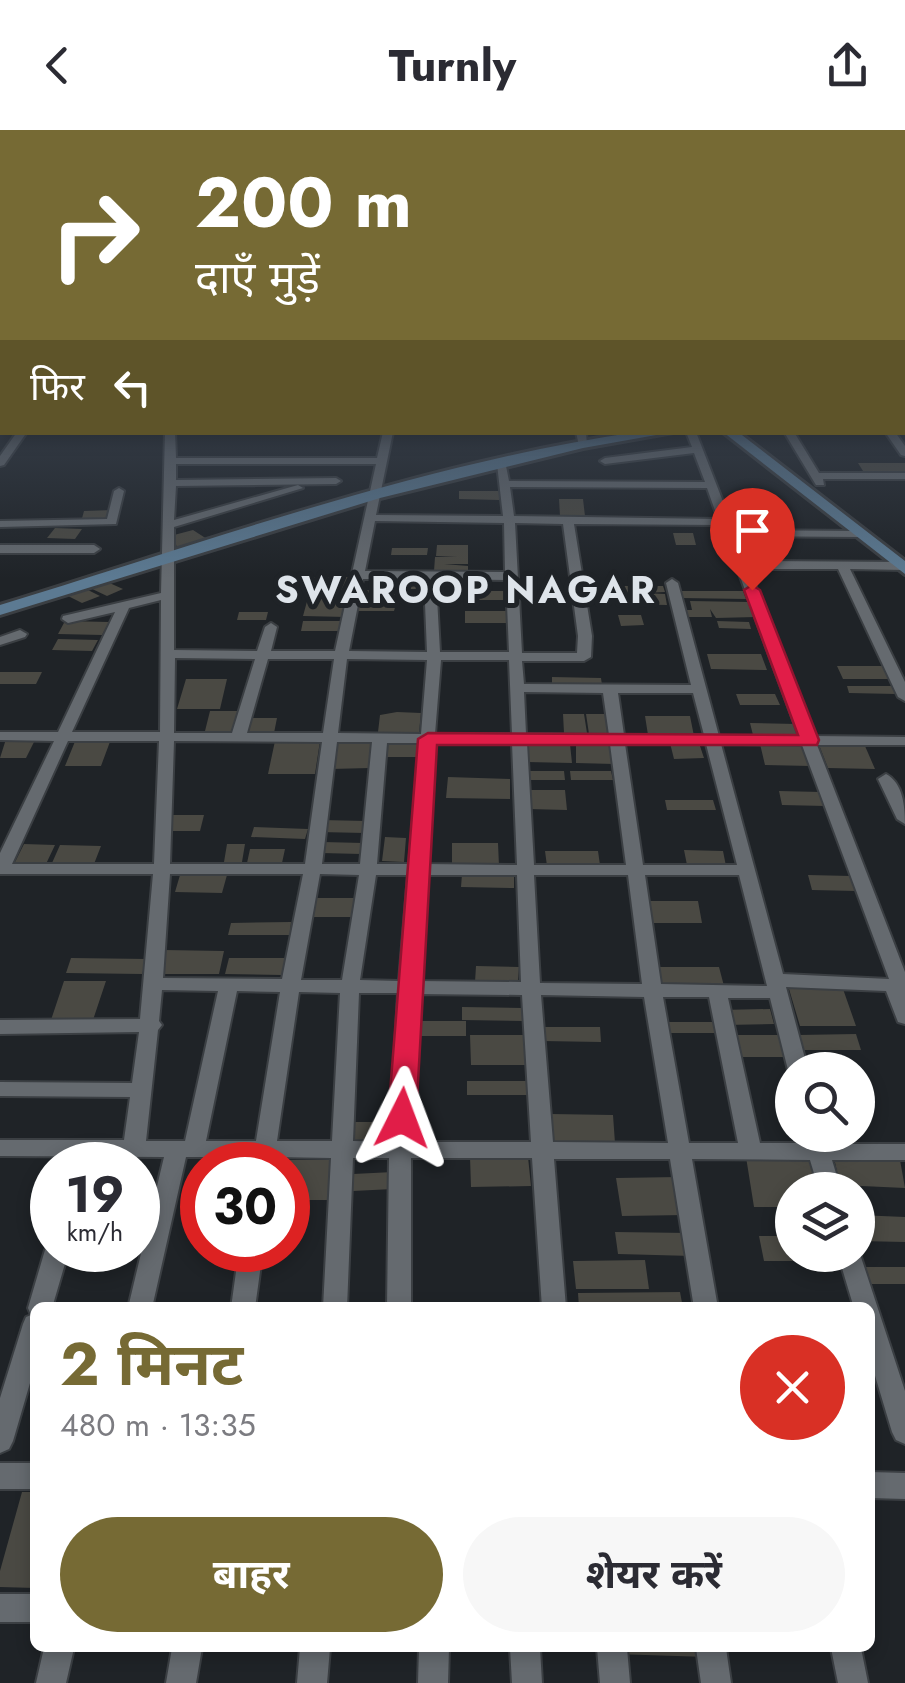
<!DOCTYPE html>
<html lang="hi">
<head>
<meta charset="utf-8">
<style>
  body { margin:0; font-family:Jost,"Noto Sans Devanagari",sans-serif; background:#f7f7f7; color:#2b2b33; height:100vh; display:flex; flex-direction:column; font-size:38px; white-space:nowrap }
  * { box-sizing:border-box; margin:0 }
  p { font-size:32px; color:#7c7c81 }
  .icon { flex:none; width:55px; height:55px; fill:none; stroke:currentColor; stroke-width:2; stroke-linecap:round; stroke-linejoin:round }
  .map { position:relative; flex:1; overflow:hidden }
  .panel { position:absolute; left:30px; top:1172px; width:845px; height:350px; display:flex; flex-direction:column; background:#fff; border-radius:15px; box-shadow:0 5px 15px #0003 }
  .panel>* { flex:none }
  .hud { position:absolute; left:0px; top:0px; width:905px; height:305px; box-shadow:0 5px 15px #0003; background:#766a34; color:#fff; overflow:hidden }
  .fabs { position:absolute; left:775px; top:922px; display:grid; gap:20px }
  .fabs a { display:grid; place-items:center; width:100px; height:100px; border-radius:50%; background:#fff; box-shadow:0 5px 15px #0003; font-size:50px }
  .speed { position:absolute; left:30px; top:1012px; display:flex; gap:20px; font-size:50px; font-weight:700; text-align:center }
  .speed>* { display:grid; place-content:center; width:130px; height:130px; border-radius:50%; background:#fff; box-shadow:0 5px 15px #0003; line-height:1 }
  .speed small { font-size:25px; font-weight:400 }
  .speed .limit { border:15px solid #d22; background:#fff; color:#111 }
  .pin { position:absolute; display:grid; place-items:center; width:85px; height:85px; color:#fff; margin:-102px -42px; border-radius:50% 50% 50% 0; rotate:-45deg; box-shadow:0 0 10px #0007 }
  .pin .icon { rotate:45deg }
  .me { position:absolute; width:110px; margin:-55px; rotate:3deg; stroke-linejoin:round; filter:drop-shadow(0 0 8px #0008) }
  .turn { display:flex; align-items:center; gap:35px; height:210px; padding:0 30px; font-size:45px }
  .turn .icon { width:130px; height:130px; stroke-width:2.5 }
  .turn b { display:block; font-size:70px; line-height:85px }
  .then { display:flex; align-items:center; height:95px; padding:0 30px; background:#0003; gap:20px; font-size:38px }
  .round { display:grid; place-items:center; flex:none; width:105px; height:105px; border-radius:52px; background:#f7f7f7 }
  .head { display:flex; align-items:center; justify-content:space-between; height:170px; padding:0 30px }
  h1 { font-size:60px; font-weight:700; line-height:75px; color:#766a34 }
  .button { display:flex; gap:20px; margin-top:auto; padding:20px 30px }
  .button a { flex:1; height:115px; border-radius:60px; background:#766a34; color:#fff; font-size:40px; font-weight:700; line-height:115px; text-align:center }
  .button a+a { background:#f7f7f7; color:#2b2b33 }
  header { display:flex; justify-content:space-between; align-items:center; height:130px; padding:0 30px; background:#fff; font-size:45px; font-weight:700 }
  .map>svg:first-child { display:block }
</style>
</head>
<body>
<header><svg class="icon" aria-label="back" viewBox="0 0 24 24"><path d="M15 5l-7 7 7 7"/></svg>Turnly<svg class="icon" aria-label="share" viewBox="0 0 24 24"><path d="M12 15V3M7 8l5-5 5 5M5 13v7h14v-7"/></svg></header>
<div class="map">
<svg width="905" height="1553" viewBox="0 0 905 1553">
  <rect width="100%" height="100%" fill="#1f2327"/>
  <path fill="#4a4943" d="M858 333H905V342L863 341Z
    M459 361H499V370L459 369Z
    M559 369H583L585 386H560Z
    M113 380 110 391 81 392 84 381Z
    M55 398 82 399 75 409 47 408Z
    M193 400 207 409 177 419 174 405Z
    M673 403H693L696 415H676Z
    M437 415H468V434H444L468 436V442L434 441 435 427H457L436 426Z
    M392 418H428L427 425H391Z
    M313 447H351L350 460 310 461 311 457H301V452H312Z
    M105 451 123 459 107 466 88 457Z
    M393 451 420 454 419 459H398L397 466 362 465 363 460H392Z
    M617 456H663L665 462 641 463 665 464 667 475 621 474Z
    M82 457 100 466 82 473 64 464Z
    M466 461H505V470H466Z
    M679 461H743L746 469 681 468Z
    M309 464H349L346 487 303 486Z
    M690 471 749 472 756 487 716 488 710 479 712 487H687L685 480H692Z
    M359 473 396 474 394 481H358Z
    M465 481H507V493H465Z
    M239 482H268L266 490H237Z
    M618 485H641L644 495 621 496Z
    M65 491 109 492 102 505 58 504Z
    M303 491H341L340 501H301Z
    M717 491 749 492 751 499 719 498Z
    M58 509 98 510 92 521 52 520Z
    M707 524H761L767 540 711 539Z
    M837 536H886L892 549H843Z
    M0 542H42L36 554H0Z
    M552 547 601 548 602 555 552 554Z
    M186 549H227L220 579H177Z
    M847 556H893L896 564 849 563Z
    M736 564H775L780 575H740Z
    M210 581H242L238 601H205Z
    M397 582 421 583 419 603 378 602 380 585Z
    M563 584H584L587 603H564Z
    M586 584H605L609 604H589Z
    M645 586H690L694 606 648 605Z
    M248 588H277L274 603H243Z
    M750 593 796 594 799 605H753Z
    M6 609 35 610 26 628H0Z
    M76 609H111L101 636H65Z
    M275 611H320L315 644H268Z
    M334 613H372L370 638 331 639Z
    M527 613 570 614 572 633 527 632Z
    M670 613H699L704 628 674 629Z
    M576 614 613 615 614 634 576 633Z
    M760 614 803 615 810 636 765 635Z
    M382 615H422L421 627H381Z
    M819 615 865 616 875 639 828 638Z
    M523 641H564L565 650H524Z
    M570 641H611L613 650H571Z
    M448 647 510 649V669L446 668Z
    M527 660H565L567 680 528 679Z
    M779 661 821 662 825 676 782 675Z
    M665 670H713L716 680H667Z
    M168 685H204L200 701H164Z
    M321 690 367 691 365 703 319 702Z
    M254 697 308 699 305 709 251 707Z
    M385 707 406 708 404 732 382 731Z
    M323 712 363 713 361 724 321 723Z
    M452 713H498L499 736H452Z
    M24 714 55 715 46 734 15 732Z
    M227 714H245L242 732H224Z
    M60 715 101 716 94 734 52 733Z
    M250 719H285L282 733H247Z
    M684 720 723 721 726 736 687 735Z
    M545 721H598L600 735 547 736Z
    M462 744H514V758L461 757Z
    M180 745H227L222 763 175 762Z
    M808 745 851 746 856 761 812 760Z
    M314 768H354L352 787H311Z
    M647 771H698L702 793H651Z
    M291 792 290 805H228L231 793Z
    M164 820 224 821 219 844H157Z
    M71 828 147 829 142 844 66 843Z
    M229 828H285L282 845 225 844Z
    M476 836 519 837 518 852H475Z
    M659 837H719L724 856H662Z
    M64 851H106L93 890H51Z
    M789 859H843L856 896H800Z
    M462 877 522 878 523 891 462 890Z
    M770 879 774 894 725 895 721 880Z
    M407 891H466V906H407Z
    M668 892H718L721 903H670Z
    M541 897H600L601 912 542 911Z
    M856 904 861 920H803L798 905Z
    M470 905H526L528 935H471Z
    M728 905H782L788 927H733Z
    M467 951H527L528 965H467Z
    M551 984 613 985 615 1013 552 1012Z
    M347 992H396L395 1017 345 1018Z
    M470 1027H528L531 1056 471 1057Z
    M746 1027 814 1028 821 1060H792V1077H754Z
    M834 1028 900 1030 905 1058 840 1055Z
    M275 1030H339L336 1070H288V1035H274Z
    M393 1042V1059L353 1061V1044Z
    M678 1047 685 1085 622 1086 616 1048Z
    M858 1085 905 1087V1112L858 1111Z
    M615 1102 689 1103 692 1126 618 1124Z
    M759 1106H792V1125H825L827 1131H764Z
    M645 1130 649 1159H576L573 1131Z
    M858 1137H905V1154H862Z
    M680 1162 683 1178H579L578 1163Z
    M22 1362H35V1458L0 1457V1441Z
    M614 1518H707L708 1527 614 1524Z"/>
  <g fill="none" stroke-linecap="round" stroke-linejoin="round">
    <g stroke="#3b3f43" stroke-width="4">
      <path id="street" d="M0 231H2V235L0 236Z
        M0 249H2V255H0Z
        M0 262H2V268H0Z
        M902 264 905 265V273L902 272Z
        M0 296H2V302H0Z
        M17 302H27L4 335 0 336V326Z
        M165 302H175L176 328H377L383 302H393L376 385 503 386 497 334 506 336 509 351 705 352 694 323 605 334 600 331 605 328 692 317 686 302H696L734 400 861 401 867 404 861 407 736 406 746 431 905 432V440L850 439 905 552V571L898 567 838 439H749L814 606 905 607V615H817L905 842V894L898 892 886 861 786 857 808 940H792V946L788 940 770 868H728L760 1013H806L803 1005H825L827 1014H905V1030H832L841 1060H819L810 1030 692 1029 718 1178H694L670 1029H554L566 1178H542L532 1028H411V1178H387L389 1028H353L347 1178H323L331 1028 275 1027 274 1035H252L253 1027H186L152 1178H128L164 1027 0 1026V1010H124L130 967 0 966V952L132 953 139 902 0 904V890L140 889 153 744H0V723L54 611 0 610V602H58L115 482 68 493 62 489 63 486 161 463ZM176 334H376L335 521H271L277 497 271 493 265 497 257 521 174 520V397L303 358 298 355 174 390 176 356 336 354 341 351 336 348 176 350ZM510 357 707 358 718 389 514 386ZM375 391 504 393 505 442 365 441ZM515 393 563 394 578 506 577 523H522ZM574 394 721 395 799 606H719L678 453 672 449 666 453 691 555 524 554 522 531H584L591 527 592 506ZM363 449H424L427 522 349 521ZM436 449 506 450 509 522H440ZM161 470 160 602H72L129 478ZM175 528 255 529 232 603H174ZM268 529H334L323 603H247ZM347 529 427 530 421 604 338 603ZM441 530H509L512 604H435ZM524 562 603 563 609 605 526 604ZM618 563H693L704 605H624ZM68 611H159L154 734H12ZM174 611 322 612 305 734H170ZM337 612H372L360 734H322ZM387 613H420L409 734H377ZM435 613H512L517 735 426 734ZM527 613 610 614 626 735H534ZM625 614H706L737 735H643ZM721 614 802 615 889 849 783 844ZM170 744H303L282 849 163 848ZM320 744 359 745 342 850H301ZM376 745H408L399 851 360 850ZM425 745H517L521 852 418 851ZM534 745H628L642 854 540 853ZM645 745H739L767 856 661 854ZM162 860 218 861 185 1011H146L158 900 162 895 159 891ZM237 861 280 862 256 1011H206ZM299 862 340 863 332 1011H277ZM359 863H398L390 1012 353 1011ZM417 864 522 865 531 1012H411ZM541 865 644 867 668 1013 553 1012ZM663 867H709L738 1013H689Z
        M576 302H586L587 316H579Z
        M784 302H794L819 343H905V349H823L824 355H816Z
        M885 302H895L905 316V326L901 325Z
        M119 358 124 361 116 394 0 397V391L107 389 114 361Z
        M0 415H94L100 419 94 423H0Z
        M20 500 27 504 25 507 0 515V507Z
        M886 644C903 653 905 676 905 694L897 689 878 649Z
        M52 1112V1120H69L52 1178H35V1236L13 1311 9 1319 0 1323V1268L23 1194 26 1187 31 1185 28 1178 45 1120Z
        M858 1118 905 1261V1314L896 1310 892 1302 870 1229V1178H854L838 1125H858Z
        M239 1120H263L255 1178H231Z
        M0 1333H35V1359H0Z
        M870 1342 905 1343V1369L870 1368Z
        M0 1464H35V1492H0Z
        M44 1518H74L66 1553H36Z
        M172 1518H202L196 1553H166Z
        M300 1518H330L327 1553H297Z
        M419 1518H449L448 1553H418Z
        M510 1518H540L542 1553H512Z
        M597 1518H627L630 1553H600Z
        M696 1518H726L731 1553H701Z
        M831 1518H861L868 1553H838Z"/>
    </g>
    <g stroke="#3b3f43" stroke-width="6">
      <path id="secondary" d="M637 302H673L583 318 380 368 0 485V475C206 412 423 333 637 302Z
        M723 302H738L905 431V444Z"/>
    </g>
    <use href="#street" fill="#656a6f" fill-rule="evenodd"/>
    <use href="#secondary" fill="#5c7a92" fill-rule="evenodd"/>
  </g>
  <linearGradient id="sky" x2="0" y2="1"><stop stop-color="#111315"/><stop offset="0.51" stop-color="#3c4552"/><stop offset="1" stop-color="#3c4552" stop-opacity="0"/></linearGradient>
  <rect width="905" height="449" fill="url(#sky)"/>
  <path fill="#e11d48" stroke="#92132f" stroke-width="2.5" d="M752 455 760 460 819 610 817 615H437L416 988 412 995H392L388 988 418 609 428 603 798 605 744 460Z"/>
  <g text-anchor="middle" stroke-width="10" stroke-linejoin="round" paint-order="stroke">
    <g font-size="38" font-weight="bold" letter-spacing="2.5" fill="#dee4ea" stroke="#1f2327">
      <text x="466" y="473">SWAROOP NAGAR</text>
    </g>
  </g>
</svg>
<div class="fabs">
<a><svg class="icon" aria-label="search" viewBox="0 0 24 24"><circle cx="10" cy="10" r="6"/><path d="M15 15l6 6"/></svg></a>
<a><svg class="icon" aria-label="layers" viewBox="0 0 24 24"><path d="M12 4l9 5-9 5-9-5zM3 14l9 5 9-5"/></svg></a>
</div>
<div class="speed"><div>19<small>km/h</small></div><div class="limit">30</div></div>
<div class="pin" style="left:752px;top:460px;background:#d93025"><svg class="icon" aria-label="arrive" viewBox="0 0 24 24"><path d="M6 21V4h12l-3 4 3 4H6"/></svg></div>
<svg class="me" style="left:402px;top:988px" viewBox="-20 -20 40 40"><path d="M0-17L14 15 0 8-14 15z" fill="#e11d48" stroke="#fff" stroke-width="4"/></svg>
<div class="hud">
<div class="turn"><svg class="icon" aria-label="right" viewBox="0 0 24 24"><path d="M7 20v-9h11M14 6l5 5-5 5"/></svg><div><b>200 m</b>दाएँ मुड़ें</div></div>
<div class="then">फिर<svg class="icon" aria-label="left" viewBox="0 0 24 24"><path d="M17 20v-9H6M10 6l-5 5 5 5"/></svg></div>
</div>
<section class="panel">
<div class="head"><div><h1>2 मिनट</h1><p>480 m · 13:35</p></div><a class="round" style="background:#d93025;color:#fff"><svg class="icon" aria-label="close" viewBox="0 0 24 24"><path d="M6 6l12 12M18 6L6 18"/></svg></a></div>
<div class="button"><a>बाहर</a><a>शेयर करें</a></div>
</section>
</div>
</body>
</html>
